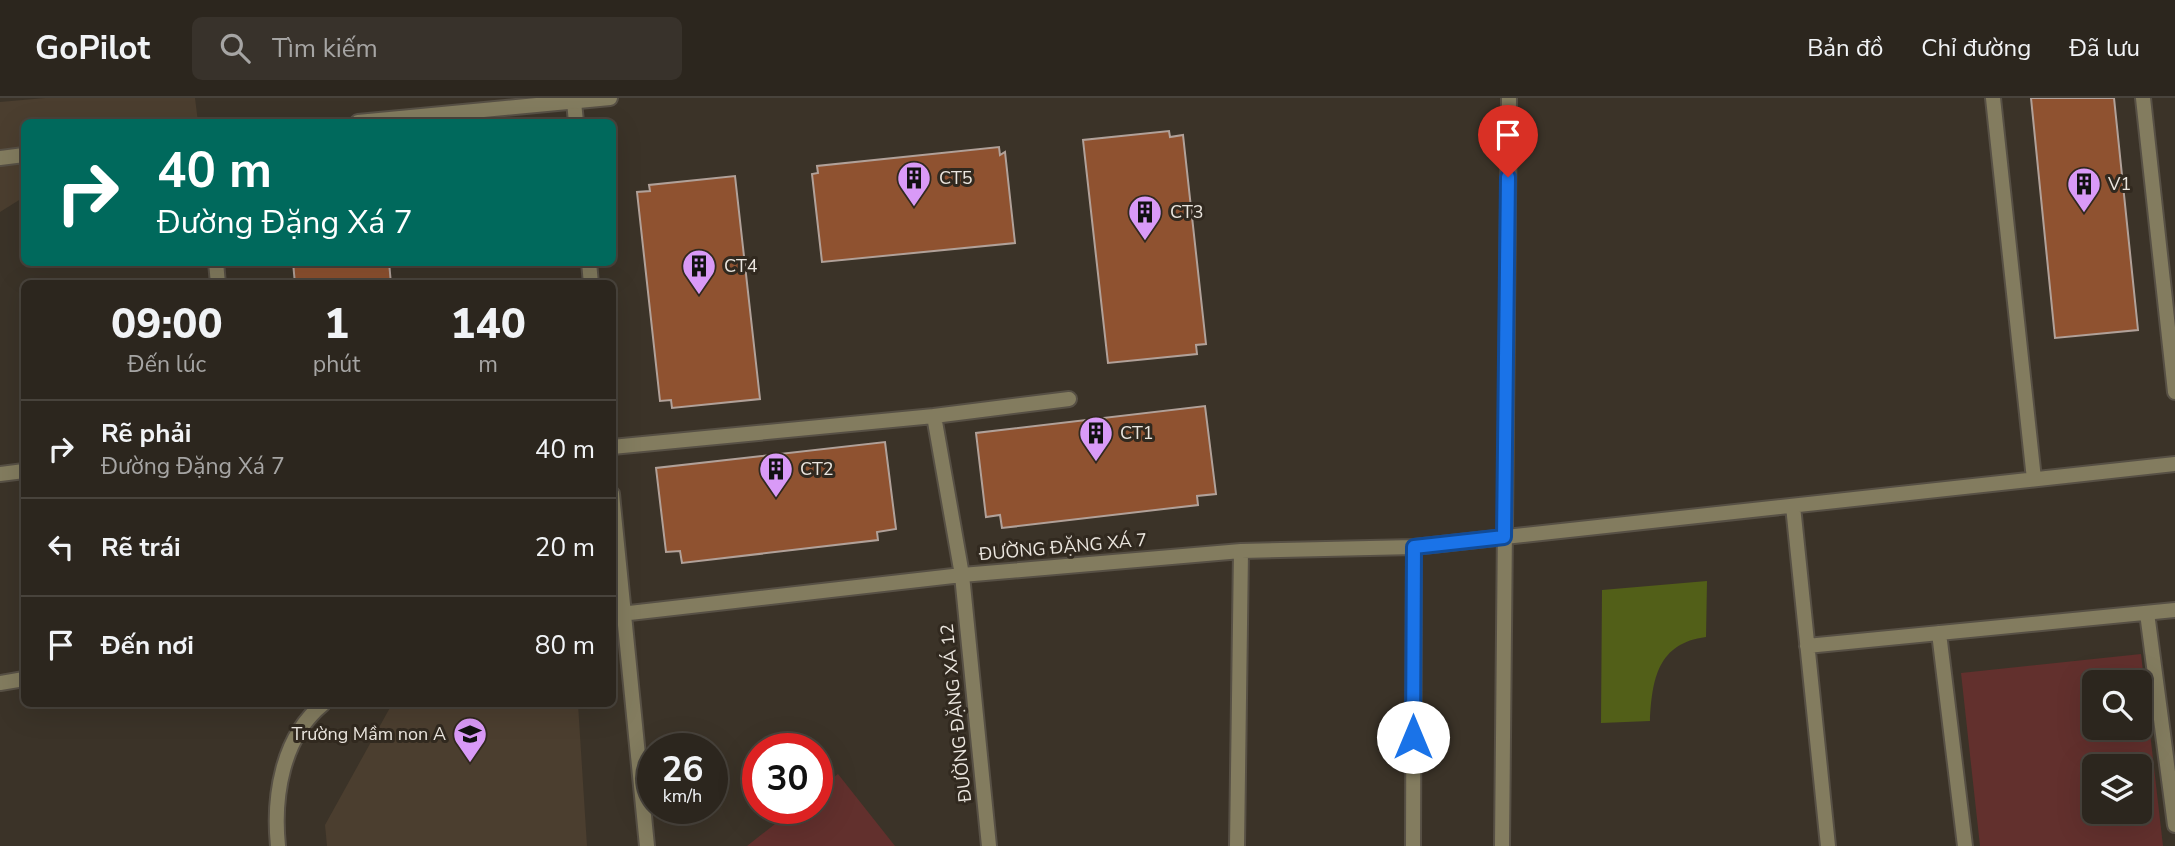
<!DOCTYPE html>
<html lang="vi">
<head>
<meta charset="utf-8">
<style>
  body { margin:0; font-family:"Nunito Sans",sans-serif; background:#38322b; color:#f1f3f6; height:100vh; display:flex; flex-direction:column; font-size:26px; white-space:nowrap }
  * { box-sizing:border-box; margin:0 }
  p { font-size:23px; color:#a6a5a4 }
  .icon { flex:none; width:38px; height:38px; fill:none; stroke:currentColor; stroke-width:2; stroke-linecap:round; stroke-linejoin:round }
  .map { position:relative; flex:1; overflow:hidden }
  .drawer { position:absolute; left:21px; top:182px; width:595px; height:427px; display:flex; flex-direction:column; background:#2c261e; border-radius:10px; box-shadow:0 7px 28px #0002,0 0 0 2px #48433c }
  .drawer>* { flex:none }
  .guide { position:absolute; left:21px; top:21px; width:595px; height:147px; border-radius:10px; box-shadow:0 7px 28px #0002,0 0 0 2px #48433c; background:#00695c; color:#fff; overflow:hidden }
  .fabs { position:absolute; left:2082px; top:572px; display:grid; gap:14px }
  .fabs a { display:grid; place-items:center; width:70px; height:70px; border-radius:10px; background:#2c261e; box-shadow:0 7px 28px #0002,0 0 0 2px #48433c; font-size:35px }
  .speed { position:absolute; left:637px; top:635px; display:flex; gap:14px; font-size:35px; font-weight:700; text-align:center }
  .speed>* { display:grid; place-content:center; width:91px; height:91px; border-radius:50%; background:#2c261e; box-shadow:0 7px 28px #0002,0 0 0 2px #48433c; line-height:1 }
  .speed small { font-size:18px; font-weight:400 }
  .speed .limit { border:10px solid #d22; background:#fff; color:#111 }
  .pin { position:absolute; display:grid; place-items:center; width:60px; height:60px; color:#fff; margin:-72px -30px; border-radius:50% 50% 50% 0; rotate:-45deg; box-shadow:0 0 7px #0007 }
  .pin .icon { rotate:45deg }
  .me { position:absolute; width:77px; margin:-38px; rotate:0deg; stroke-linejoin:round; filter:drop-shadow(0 0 5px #0008) }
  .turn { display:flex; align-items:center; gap:24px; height:147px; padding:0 21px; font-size:32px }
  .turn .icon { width:91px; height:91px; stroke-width:2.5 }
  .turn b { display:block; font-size:49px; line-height:60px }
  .eta { display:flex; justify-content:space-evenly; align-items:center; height:119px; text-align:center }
  .eta b { font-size:42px; font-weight:800; line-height:49px }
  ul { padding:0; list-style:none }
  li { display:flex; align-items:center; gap:21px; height:98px; padding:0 21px; border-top:2px solid #48433c }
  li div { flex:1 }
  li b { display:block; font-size:26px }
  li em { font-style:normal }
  header { display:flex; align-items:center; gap:42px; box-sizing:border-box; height:98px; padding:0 35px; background:#2c261e; border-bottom:2px solid #48433c }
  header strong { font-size:33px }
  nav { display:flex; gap:38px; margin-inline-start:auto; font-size:24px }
  .search { width:490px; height:63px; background:#38322b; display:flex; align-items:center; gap:18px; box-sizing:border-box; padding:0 24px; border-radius:10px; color:#a6a5a4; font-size:26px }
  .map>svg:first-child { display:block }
</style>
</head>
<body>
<header>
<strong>GoPilot</strong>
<div class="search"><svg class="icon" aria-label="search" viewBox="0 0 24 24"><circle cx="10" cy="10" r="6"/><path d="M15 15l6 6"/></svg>Tìm kiếm</div>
<nav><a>Bản đồ</a><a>Chỉ đường</a><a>Đã lưu</a></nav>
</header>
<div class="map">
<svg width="2175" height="748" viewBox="0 0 2175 748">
  <rect width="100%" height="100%" fill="#3b3328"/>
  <path fill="#4b3e2f" d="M45 0H195L198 24H24V99L0 114V4Z
    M392 606H578L587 748H327L325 727Z"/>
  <path fill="#62302d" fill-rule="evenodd" d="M2141 556 2163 748H1980L1961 575ZM2095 584H2140V630H2095ZM2095 668H2140V714H2095Z
    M838 676 895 748H747L794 711 817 710V692Z"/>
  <path fill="#525f18" d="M1707 483 1706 539C1658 545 1652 581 1650 623L1601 625 1602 492Z"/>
  <path fill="#8f5230" stroke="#b1a199" stroke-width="2" d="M2031 0H2114L2138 232 2055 240Z
    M1169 33 1170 39 1183 37 1206 246 1196 247 1197 256 1108 265 1083 42Z
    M999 49 1000 57 1005 54 1015 145 822 164 812 76 818 75 817 68Z
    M735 78 760 301 672 310 671 302 660 303 637 94 650 93 649 87Z
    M293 164H389L391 186H295Z
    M1205 308 1216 396 1197 398 1198 407 1002 430 1000 417 986 419 976 335Z
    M885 344 896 431 877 434 878 442 682 465 680 453 666 454 656 370Z"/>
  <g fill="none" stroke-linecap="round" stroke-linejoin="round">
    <g stroke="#575045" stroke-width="18">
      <path id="minor" d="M1993 0 2034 381
        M2143 0 2175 294
        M574 4 576 24
        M216 164 218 186
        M589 164 591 186
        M612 349 934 318
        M0 376 24 373
        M612 396 647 748
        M1793 408 1828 748
        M2147 515 2175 727
        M612 517 962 477 1241 453 1414 449 2175 366
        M1939 535 1965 748
        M1807 548 2175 512
        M0 585 24 581
        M278 748C273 699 282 639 323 606
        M989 748 962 477 934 318 1069 301
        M1237 748 1241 453
        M1413 748 1414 449"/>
    </g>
    <g stroke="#575045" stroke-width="18">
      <path id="tertiary" d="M358 24 610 0
        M0 60 24 57
        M1502 748 1509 0"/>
    </g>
    <use href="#minor" stroke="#837c5f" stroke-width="14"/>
    <use href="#tertiary" stroke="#837c5f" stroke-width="14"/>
  </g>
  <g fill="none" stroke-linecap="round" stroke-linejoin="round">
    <g stroke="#114b97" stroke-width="18">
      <path id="route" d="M1413 639 1414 449 1504 439 1508 79"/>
    </g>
    <use href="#route" stroke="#1a73e8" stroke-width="12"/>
  </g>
  <defs>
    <g id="building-pin" transform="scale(1.75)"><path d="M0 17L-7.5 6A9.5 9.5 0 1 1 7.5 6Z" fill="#d99af7" stroke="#31291f"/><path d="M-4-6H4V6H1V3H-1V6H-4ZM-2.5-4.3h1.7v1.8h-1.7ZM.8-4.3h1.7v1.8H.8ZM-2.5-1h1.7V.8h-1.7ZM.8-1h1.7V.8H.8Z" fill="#111"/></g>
    <g id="school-pin" transform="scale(1.75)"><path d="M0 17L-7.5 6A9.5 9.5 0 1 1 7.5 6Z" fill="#d99af7" stroke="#31291f"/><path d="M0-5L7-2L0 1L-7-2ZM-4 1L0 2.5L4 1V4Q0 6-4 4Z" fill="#111"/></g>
  </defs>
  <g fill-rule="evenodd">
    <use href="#building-pin" x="914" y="80"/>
    <use href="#building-pin" x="2084" y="86"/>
    <use href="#building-pin" x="1145" y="114"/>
    <use href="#building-pin" x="699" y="168"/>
    <use href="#building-pin" x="1096" y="335"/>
    <use href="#building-pin" x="776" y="371"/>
    <use href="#school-pin" x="470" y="636"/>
  </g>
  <g text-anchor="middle" stroke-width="6" stroke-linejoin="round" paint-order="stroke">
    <g font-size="18" fill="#ebe6df" stroke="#31291f" text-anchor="start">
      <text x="939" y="86">CT5</text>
      <text x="2108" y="92">V1</text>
      <text x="1170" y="120">CT3</text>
      <text x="724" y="174">CT4</text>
      <text x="1120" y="341">CT1</text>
      <text x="800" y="377">CT2</text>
      <text x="446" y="642" text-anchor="end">Trường Mầm non A</text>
    </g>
    <g font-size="18" fill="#ebe6df" stroke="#31291f">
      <text transform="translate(1063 449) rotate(-5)" y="6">ĐƯỜNG ĐẶNG XÁ 7</text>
      <text transform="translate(956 615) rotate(-96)" y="6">ĐƯỜNG ĐẶNG XÁ 12</text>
    </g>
  </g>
</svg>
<div class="fabs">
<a><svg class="icon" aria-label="search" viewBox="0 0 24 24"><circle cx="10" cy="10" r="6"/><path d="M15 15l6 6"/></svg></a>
<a><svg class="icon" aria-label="layers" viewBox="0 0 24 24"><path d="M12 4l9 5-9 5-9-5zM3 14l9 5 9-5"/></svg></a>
</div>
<div class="speed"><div>26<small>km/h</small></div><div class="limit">30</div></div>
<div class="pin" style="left:1508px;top:79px;background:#d93025"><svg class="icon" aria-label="arrive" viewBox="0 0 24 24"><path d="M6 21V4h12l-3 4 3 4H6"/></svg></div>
<svg class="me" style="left:1413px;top:639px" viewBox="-20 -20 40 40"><circle r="19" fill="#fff"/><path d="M0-13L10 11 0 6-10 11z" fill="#1a73e8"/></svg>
<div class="guide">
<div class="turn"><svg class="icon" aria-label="right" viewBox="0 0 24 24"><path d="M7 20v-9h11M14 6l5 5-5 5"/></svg><div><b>40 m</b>Đường Đặng Xá 7</div></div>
</div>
<section class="drawer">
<div class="eta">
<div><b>09:00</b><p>Đến lúc</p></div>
<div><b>1</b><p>phút</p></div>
<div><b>140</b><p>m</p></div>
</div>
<ul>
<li><svg class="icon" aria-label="right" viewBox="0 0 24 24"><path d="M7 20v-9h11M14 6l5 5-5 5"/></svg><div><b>Rẽ phải</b><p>Đường Đặng Xá 7</p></div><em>40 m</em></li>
<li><svg class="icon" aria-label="left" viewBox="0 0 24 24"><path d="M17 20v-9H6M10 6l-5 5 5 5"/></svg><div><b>Rẽ trái</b></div><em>20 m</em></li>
<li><svg class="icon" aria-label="arrive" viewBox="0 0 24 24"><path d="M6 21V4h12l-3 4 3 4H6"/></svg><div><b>Đến nơi</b></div><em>80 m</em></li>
</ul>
</section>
</div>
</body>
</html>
